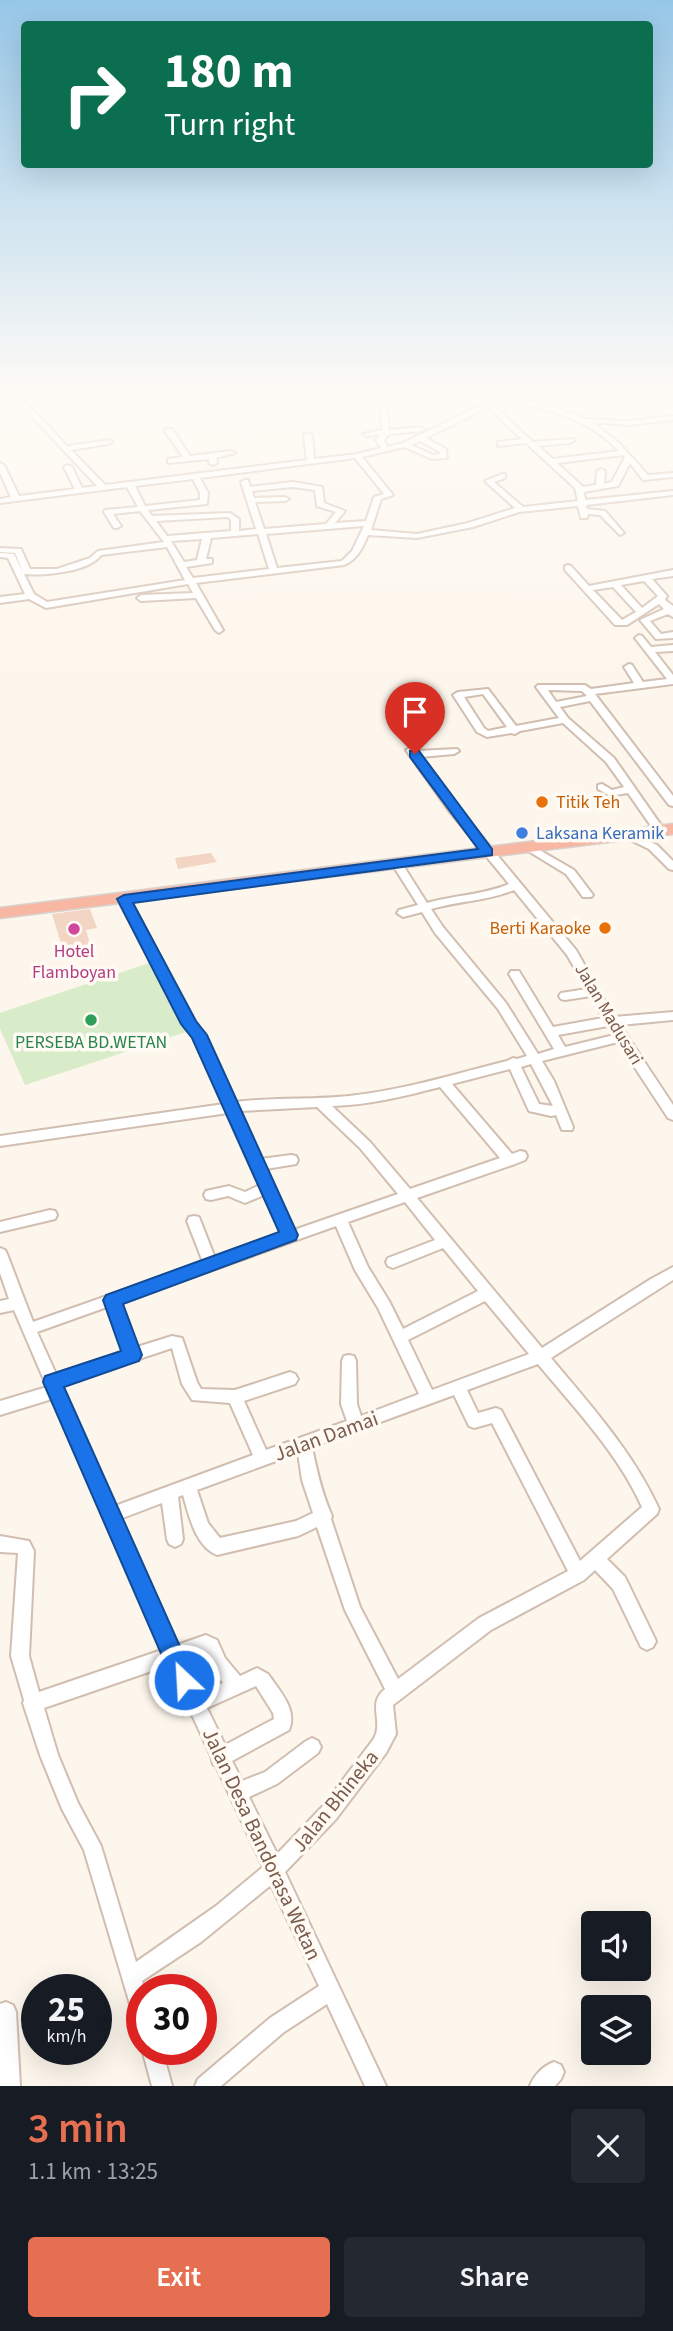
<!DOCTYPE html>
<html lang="en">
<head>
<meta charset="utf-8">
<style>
  body { margin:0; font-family:"Source Sans 3",sans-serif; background:#242831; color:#f1f3f6; height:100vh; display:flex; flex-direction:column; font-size:26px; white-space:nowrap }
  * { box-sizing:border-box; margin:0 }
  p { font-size:23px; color:#9ea1a6 }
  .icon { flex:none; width:38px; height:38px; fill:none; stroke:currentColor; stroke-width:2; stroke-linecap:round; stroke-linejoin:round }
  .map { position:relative; height:2086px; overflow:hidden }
  .details { display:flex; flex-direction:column; background:#171b24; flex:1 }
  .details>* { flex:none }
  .banner { position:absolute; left:21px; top:21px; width:632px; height:147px; border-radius:7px; box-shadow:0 7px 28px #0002; background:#0b6e4f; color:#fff; overflow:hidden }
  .tools { position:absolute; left:581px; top:1911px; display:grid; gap:14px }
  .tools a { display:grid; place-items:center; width:70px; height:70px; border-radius:7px; background:#171b24; box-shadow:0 7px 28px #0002; font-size:35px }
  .speed { position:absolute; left:21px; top:1974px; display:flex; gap:14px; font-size:35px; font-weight:700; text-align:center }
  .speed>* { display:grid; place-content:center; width:91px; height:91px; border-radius:50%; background:#171b24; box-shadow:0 7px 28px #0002; line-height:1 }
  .speed small { font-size:18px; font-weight:400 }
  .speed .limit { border:10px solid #d22; background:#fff; color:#111 }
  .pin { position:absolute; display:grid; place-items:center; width:60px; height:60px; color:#fff; margin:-72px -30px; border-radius:50% 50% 50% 0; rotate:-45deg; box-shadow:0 0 7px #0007 }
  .pin .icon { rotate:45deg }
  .me { position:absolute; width:77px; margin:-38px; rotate:335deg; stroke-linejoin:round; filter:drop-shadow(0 0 5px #0008) }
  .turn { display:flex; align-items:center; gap:24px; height:147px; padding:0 28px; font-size:32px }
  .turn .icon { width:91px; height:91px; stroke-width:2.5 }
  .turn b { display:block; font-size:49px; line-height:60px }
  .round { display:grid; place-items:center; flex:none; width:74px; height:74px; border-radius:7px; background:#242831 }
  .summary { display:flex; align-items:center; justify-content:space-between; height:119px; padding:0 28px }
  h1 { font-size:42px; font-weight:600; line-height:52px; color:#e76f51 }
  .cta { display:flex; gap:14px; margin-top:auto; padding:14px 28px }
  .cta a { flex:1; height:80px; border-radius:7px; background:#e76f51; color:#fff; font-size:28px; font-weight:600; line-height:80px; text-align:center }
  .cta a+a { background:#242831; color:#f1f3f6 }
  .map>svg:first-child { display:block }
</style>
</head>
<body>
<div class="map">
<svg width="673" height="2086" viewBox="0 0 673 2086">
  <rect width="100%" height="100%" fill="#fdf6ec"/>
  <path fill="#d8ecc9" d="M152 962 189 1031 25 1085 0 1029V1013Z"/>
  <path fill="#f3d5c3" d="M211 853 217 862 178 869 175 858Z
    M90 909 97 928 86 930 91 947 64 953 52 914Z"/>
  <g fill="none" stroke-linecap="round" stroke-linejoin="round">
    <g stroke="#d1beb0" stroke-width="4">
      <path id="minor" d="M11 394H18L67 446 111 440 112 442 108 444 71 450 105 485 307 460 304 435 308 433 312 435 314 459 357 454 381 448 376 440 380 435 367 436 363 434 382 430 381 411 388 413 389 430 421 427 425 429 421 431 389 434 384 440 387 447 403 443 505 394H514L511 397 554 406 584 419 630 421 673 416V420L630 425 592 422 619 443 648 475 673 473V477L643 480 630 463 618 486 584 492 585 500 673 491V495L586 505 587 509 605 511 624 533 620 535 600 515 588 514 587 518H581L578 506 519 512 473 527 417 538 368 535C363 547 357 560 344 565L196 583 223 630 219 633 215 630 196 598 141 601 137 598 141 595 193 593 188 584 46 608 29 599 0 603V597L25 594 8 558 0 557V553L14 554 34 594 47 602 185 580 167 547 101 555C89 572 44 576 24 574L15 553 0 552V548L21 549 30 569H57L90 558 98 551 164 542 140 511 113 514 121 526 117 528H114L104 512 105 510 138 507 127 487 0 503V499L11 497 0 473V463L4 465 19 496 75 489 64 467 68 465 72 467 82 488 97 486ZM505 399C548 410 588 418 619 451L553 459 538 446 570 443 574 441 573 439 533 442 493 405ZM488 408 522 439 498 442V446L526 443 575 488 578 501 523 507 494 482 505 478V474H502L485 481 515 508 468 523 417 534 371 530 381 499 393 495 362 457 404 447 432 459 447 458 446 449 426 438ZM420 441 440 452V454L433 455 411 445ZM623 455 625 457 612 482 604 484 605 471 601 469 597 471 596 485 583 487 557 463ZM355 458 384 494 374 497 366 521 335 523 345 511 324 503 322 487 293 482 250 487 248 480H245L241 482 256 529 239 531V519L230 513 152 516 148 510 207 504 208 493 200 478ZM193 479 200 493V500L145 506 135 486ZM293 487 315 490 317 506 336 512 326 524 264 529 255 502 285 501 289 499 285 497 254 498 252 491ZM228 517 231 520V531L167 536 156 521ZM364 526 352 551 342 561 277 568 266 534ZM258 534 269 569 193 578 186 567 212 563V559H206L211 538ZM202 539 197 560 184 562 171 541Z
        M166 429H172L190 456 231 451 235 453 216 458 217 463 213 465 209 463V459L168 463V459L183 457 165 431Z
        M568 565 571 566 589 586 673 570V576L652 579 667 596 665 600 673 606V617L668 614 650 621 661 634 673 632V638L656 639 640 620 664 609 659 604 627 625H615L565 570V566ZM644 581 658 596 642 608 621 585ZM613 587 636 612 622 620 593 590Z
        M639 635 642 636 651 647 673 645V651L655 652 673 675V684L595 694 673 796V806L669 805 590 701 560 707 568 718 614 758 665 831 660 834 656 833 628 793 610 796 598 789V785L602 784 612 790 624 787 606 762 563 723 520 731 515 734 511 733 487 737 477 732 453 695 458 692 488 689 516 726 559 718 536 687 538 685H585L591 689 634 683 624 667 629 664 632 665 643 682 667 679 635 638ZM548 690 582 691 587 696 556 702ZM483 694 507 727 488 731 484 728 464 697Z
        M411 747 417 751 457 749 459 751 454 754 421 757 458 808 576 950 614 1017 673 1012V1020L620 1025 673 1105V1120L668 1118 618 1042 542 1061 554 1081 573 1127 572 1130H562L556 1115 551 1116 529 1111 510 1069 452 1084 512 1154 520 1151 525 1152 527 1156 525 1160 515 1164 417 1198 542 1348 651 1279 673 1267V1280L551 1358C591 1406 633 1452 659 1509L657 1514 607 1559 625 1577 656 1641 653 1647 647 1650 641 1647 613 1589 595 1570 584 1580 491 1630 393 1705 396 1734 386 1753 336 1819 285 1872 386 2086H365L327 2004 284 2032 221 2086H195L198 2079 270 2018 319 1986 271 1885 201 1942 142 1981 145 1990H142V2024L135 2021 84 1850 62 1809 40 1755 23 1703 24 1700 11 1656 18 1553 0 1552V1536L29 1541 34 1551 29 1656 39 1692 162 1650 52 1399 0 1415V1401L47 1387 14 1310 0 1313V1301L9 1299 0 1273V1248L5 1250 7 1254 33 1322 203 1262 187 1221 189 1217 194 1216 199 1217 215 1258 282 1234 264 1195 245 1203 228 1196 211 1200 206 1199 204 1195 206 1191 229 1186 245 1192 260 1185 228 1113 0 1146V1136L224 1104 194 1037 183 1024 118 899 124 895 130 899 194 1022 205 1035 236 1102C273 1097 312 1100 349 1096 404 1090 455 1074 507 1061L513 1058 517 1059 527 1056 498 1009 435 933 422 912 403 917 397 913 399 910 418 905 392 864 397 861 401 862 427 903C455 895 483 895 509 884L450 812 406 750ZM514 890 567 955 587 989 561 993 559 996 561 999 565 1000 591 996 603 1018 553 1027 519 971H511L509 974 554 1049 538 1054 506 1003 443 927 431 909C459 901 487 901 514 890ZM608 1026 614 1035 565 1047 558 1035ZM531 1064 553 1106 539 1104 521 1067ZM440 1087 500 1158 410 1189 370 1142 332 1106C369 1105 405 1096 440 1087ZM317 1107 360 1148 398 1194 294 1230 266 1169 296 1164 298 1160 296 1156 291 1155 261 1159 240 1111ZM405 1202 435 1240 388 1258 386 1262 388 1266 393 1268 443 1248 478 1291 403 1329 389 1301 368 1267 348 1222ZM336 1226 355 1270 378 1308 419 1394 361 1416 357 1404 356 1361 354 1356 349 1355 344 1356 342 1361 341 1404 347 1421 266 1450 244 1401 295 1384 298 1379 295 1374 290 1372 235 1390 201 1389 197 1382 182 1338 172 1336 137 1347 120 1303ZM485 1301 529 1354 432 1390 408 1340ZM107 1307 123 1352 56 1374 37 1332ZM172 1348 182 1384 192 1400 230 1403 253 1455 115 1506 61 1385ZM538 1364C575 1409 618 1453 642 1507L580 1561 501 1410 496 1408 478 1413 467 1390ZM454 1395 469 1426 474 1428 492 1423 568 1571 479 1618 398 1679 360 1607 331 1519 332 1516C322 1494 317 1472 312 1447ZM298 1453 302 1480 313 1513 296 1521 220 1538 208 1523 197 1490ZM183 1495C189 1515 195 1546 217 1555L298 1536 317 1527 345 1610 385 1689C366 1704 385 1722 373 1740L323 1806 277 1854 249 1797 277 1784 318 1753 321 1747 318 1741 312 1738 306 1741 265 1772 242 1781 232 1761 289 1730C298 1710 279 1690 268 1674L257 1668 240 1676 225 1658 217 1640 206 1635 177 1645 120 1519 162 1503 167 1539 169 1544 175 1547 181 1544 183 1539 178 1497ZM205 1653 213 1670 223 1683 200 1693 184 1660ZM169 1665 211 1756 213 1764 216 1766 263 1867 216 1906 136 1962 101 1846 78 1803 58 1755 44 1708ZM256 1686 273 1713 274 1719 225 1745 207 1708Z
        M628 832 657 845 673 861V870L669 869 649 849 624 837 623 835Z
        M529 844 574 870 593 895 591 897H583L566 874 525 849 524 847Z
        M50 1210 55 1211 57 1215 55 1219 0 1232V1222Z
        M6 2002 13 2005 16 2012 20 2086H0V2004Z
        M142 2049H162L172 2086H152Z
        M554 2062 561 2065 564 2072 561 2079 555 2086H530C534 2075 543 2066 554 2062Z"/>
    </g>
    <g stroke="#dad1cd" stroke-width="3">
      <path id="highway" d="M673 824V834L0 918V908Z"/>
    </g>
    <use href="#minor" fill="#fff" fill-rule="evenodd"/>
    <use href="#highway" fill="#f7b7a3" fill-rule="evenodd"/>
  </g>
  <linearGradient id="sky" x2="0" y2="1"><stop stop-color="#97c7e8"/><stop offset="0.57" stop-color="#fefbf6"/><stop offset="1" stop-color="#fefbf6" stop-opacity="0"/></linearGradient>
  <rect width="673" height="686" fill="url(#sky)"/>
  <path fill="#1a73e8" stroke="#114b97" stroke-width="2" d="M410 751H419L492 849V855L133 903 196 1021 207 1035 298 1235 296 1240 123 1304 142 1355 139 1361 64 1387 195 1680 192 1688 184 1691 176 1688 43 1382 45 1376 121 1351 103 1300 106 1295 279 1232 192 1038 181 1024 117 899 124 895 478 849 410 757Z"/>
  <g fill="#e8710a" stroke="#fffaf3" stroke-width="2.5">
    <circle cx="542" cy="802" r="7"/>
    <circle cx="605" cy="928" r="7"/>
  </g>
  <circle fill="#3f7fe0" stroke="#fffaf3" stroke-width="2.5" cx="522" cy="833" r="7"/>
  <circle fill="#d1479c" stroke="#fffaf3" stroke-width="2.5" cx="74" cy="929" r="7"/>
  <circle fill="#2e9e5b" stroke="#fffaf3" stroke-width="2.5" cx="91" cy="1020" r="7"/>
  <g text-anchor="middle" stroke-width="7" stroke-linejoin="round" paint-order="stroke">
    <g font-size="18" fill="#c56008" stroke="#fffaf3" text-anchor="start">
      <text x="556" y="808">Titik Teh</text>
      <text x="591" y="934" text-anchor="end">Berti Karaoke</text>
    </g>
    <g font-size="18" fill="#366cbe" stroke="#fffaf3" text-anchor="start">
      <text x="536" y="839">Laksana Keramik</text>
    </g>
    <g font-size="18" fill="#b23c85" stroke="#fffaf3">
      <text x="74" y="957">Hotel<tspan x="74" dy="21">Flamboyan</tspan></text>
    </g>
    <g font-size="18" fill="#7a5c4d" stroke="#fffaf3">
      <text transform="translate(609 1014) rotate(59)" y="6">Jalan Madusari</text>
    </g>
    <g font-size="18" fill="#27864d" stroke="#fffaf3">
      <text x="91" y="1048">PERSEBA BD.WETAN</text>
    </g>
    <g font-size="21" fill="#7a5c4d" stroke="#fffaf3">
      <text transform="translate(326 1436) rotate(-20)" y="7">Jalan Damai</text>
      <text transform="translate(335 1801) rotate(-51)" y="7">Jalan Bhineka</text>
      <text transform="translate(262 1844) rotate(65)" y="7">Jalan Desa Bandorasa Wetan</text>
    </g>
  </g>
</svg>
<div class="tools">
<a><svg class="icon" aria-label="sound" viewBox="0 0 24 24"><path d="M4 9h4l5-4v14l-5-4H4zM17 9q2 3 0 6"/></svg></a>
<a><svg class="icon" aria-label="layers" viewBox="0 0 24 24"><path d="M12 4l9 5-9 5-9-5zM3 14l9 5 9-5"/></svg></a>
</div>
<div class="speed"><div>25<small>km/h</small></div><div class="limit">30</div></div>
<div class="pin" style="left:415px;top:754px;background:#d93025"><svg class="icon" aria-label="arrive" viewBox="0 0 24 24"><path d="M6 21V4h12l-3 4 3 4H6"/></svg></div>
<svg class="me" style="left:184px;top:1680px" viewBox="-20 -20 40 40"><circle r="17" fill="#1a73e8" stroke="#fff" stroke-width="3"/><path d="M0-11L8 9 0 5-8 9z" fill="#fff"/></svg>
<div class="banner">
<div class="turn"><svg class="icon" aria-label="right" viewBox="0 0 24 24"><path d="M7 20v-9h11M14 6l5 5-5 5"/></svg><div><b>180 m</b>Turn right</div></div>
</div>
</div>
<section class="details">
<div class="summary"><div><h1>3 min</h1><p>1.1 km · 13:25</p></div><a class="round"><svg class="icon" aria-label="close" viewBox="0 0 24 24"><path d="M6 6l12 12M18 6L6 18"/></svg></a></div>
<div class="cta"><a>Exit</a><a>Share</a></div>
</section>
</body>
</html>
